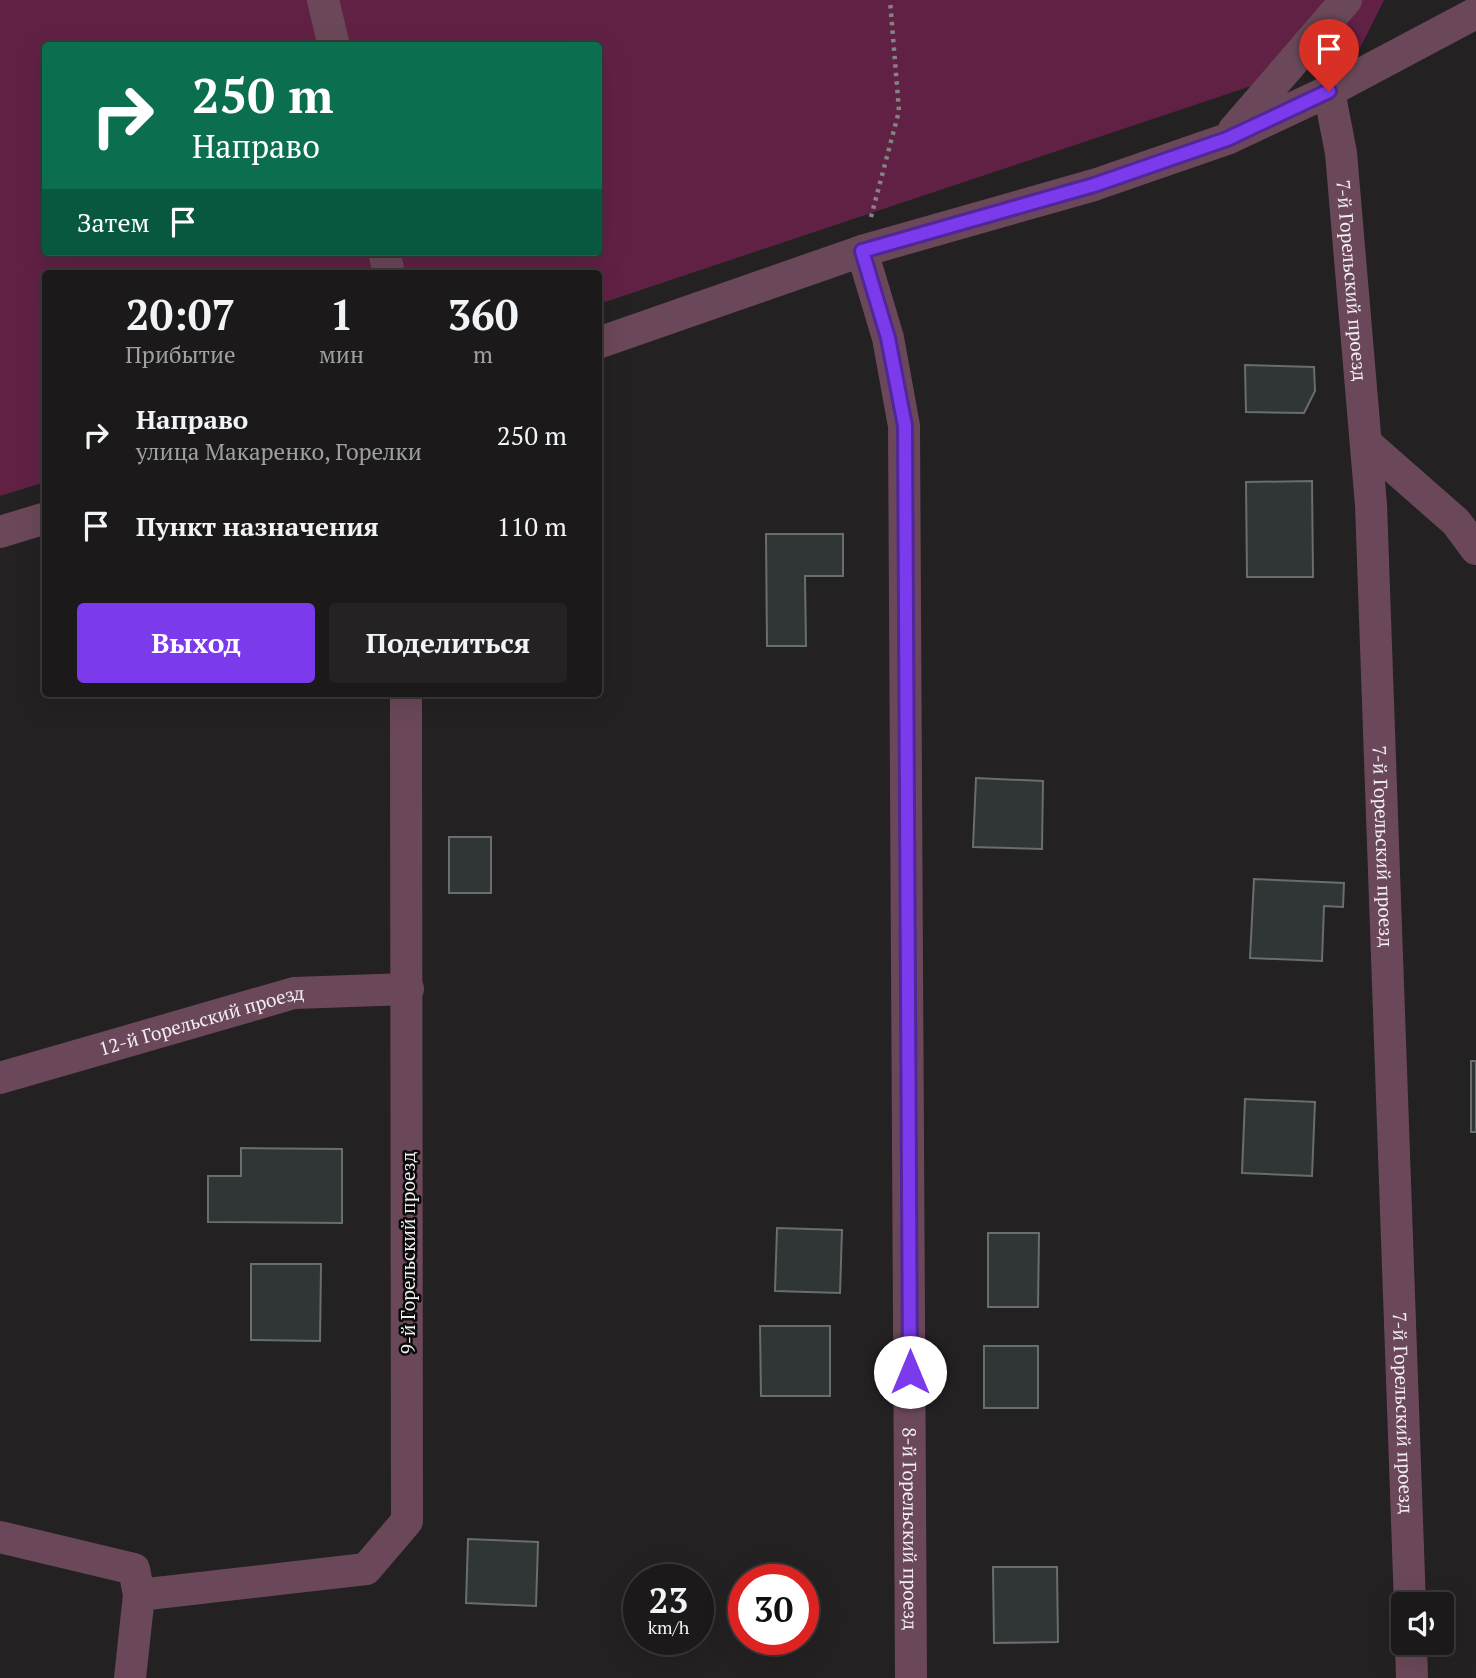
<!DOCTYPE html>
<html lang="ru">
<head>
<meta charset="utf-8">
<style>
  body { margin:0; font-family:"PT Serif",serif; background:#242223; color:#f1f3f6; height:100vh; display:flex; flex-direction:column; font-size:26px; white-space:nowrap }
  * { box-sizing:border-box; margin:0 }
  p { font-size:23px; color:#a0a0a2 }
  .icon { flex:none; width:38px; height:38px; fill:none; stroke:currentColor; stroke-width:2; stroke-linecap:round; stroke-linejoin:round }
  .map { position:relative; flex:1; overflow:hidden }
  .side { position:absolute; left:42px; top:270px; width:560px; height:427px; display:flex; flex-direction:column; background:#1b191a; border-radius:7px; box-shadow:0 7px 28px #0002,0 0 0 2px #393839 }
  .side>* { flex:none }
  .guide { position:absolute; left:42px; top:42px; width:560px; height:214px; border-radius:7px; box-shadow:0 7px 28px #0002,0 0 0 2px #393839; background:#0b6e4f; color:#fff; overflow:hidden }
  .tools { position:absolute; left:1391px; top:1592px; display:grid; gap:14px }
  .tools a { display:grid; place-items:center; width:63px; height:63px; border-radius:7px; background:#1b191a; box-shadow:0 7px 28px #0002,0 0 0 2px #393839; font-size:35px }
  .speed { position:absolute; left:623px; top:1564px; display:flex; gap:14px; font-size:35px; font-weight:700; text-align:center }
  .speed>* { display:grid; place-content:center; width:91px; height:91px; border-radius:50%; background:#1b191a; box-shadow:0 7px 28px #0002,0 0 0 2px #393839; line-height:1 }
  .speed small { font-size:18px; font-weight:400 }
  .speed .limit { border:10px solid #d22; background:#fff; color:#111 }
  .pin { position:absolute; display:grid; place-items:center; width:60px; height:60px; color:#fff; margin:-72px -30px; border-radius:50% 50% 50% 0; rotate:-45deg; box-shadow:0 0 7px #0007 }
  .pin .icon { rotate:45deg }
  .me { position:absolute; width:77px; margin:-38px; rotate:0deg; stroke-linejoin:round; filter:drop-shadow(0 0 5px #0008) }
  .turn { display:flex; align-items:center; gap:24px; height:147px; padding:0 35px; font-size:32px }
  .turn .icon { width:91px; height:91px; stroke-width:2.5 }
  .turn b { display:block; font-size:49px; line-height:60px }
  .then { display:flex; align-items:center; height:66px; padding:0 35px; background:#0003; gap:14px; font-size:26px }
  .eta { display:flex; justify-content:space-evenly; align-items:center; height:119px; text-align:center }
  .eta b { font-size:42px; font-weight:800; line-height:49px }
  .action { display:flex; gap:14px; margin-top:auto; padding:14px 35px }
  .action a { flex:1; height:80px; border-radius:7px; background:#7c3aed; color:#fff; font-size:28px; font-weight:800; line-height:80px; text-align:center }
  .action a+a { background:#242223; color:#f1f3f6 }
  ul { padding:0; list-style:none }
  li { display:flex; align-items:center; gap:21px; height:91px; padding:0 35px }
  li div { flex:1 }
  li b { display:block; font-size:26px }
  li em { font-style:normal }
  .map>svg:first-child { display:block }
</style>
</head>
<body>
<div class="map">
<svg width="1476" height="1678" viewBox="0 0 1476 1678">
  <rect width="100%" height="100%" fill="#242122"/>
  <path fill="#612145" fill-rule="evenodd" d="M0 0H1384L1359 50 599 304 598 273H46L45 482 0 496ZM46 46H598V252H46Z"/>
  <path fill="#303535" stroke="#686d6d" stroke-width="2" d="M1245 365 1314 367 1315 391 1304 413 1246 412Z
    M1312 481 1313 577H1247L1246 482Z
    M766 534H843V576H805L806 646H767Z
    M976 778 1043 781 1042 849 973 847Z
    M449 837H491V893H449Z
    M1254 879 1344 883 1343 907 1324 906 1322 961 1250 958Z
    M1471 1061H1476V1132H1471Z
    M1245 1099 1315 1102 1312 1176 1242 1173Z
    M241 1148 342 1149V1223L208 1222V1176H241Z
    M777 1228 842 1230 840 1293 775 1291Z
    M988 1233H1039L1038 1307H988Z
    M251 1264H321L320 1341 251 1340Z
    M760 1326H830V1396H761Z
    M984 1346H1038V1408H984Z
    M468 1539 538 1542 536 1606 466 1603Z
    M993 1567H1057L1058 1642 994 1643Z"/>
  <g fill="none" stroke-linecap="round" stroke-linejoin="round">
    <path stroke="#858283" stroke-width="4.5" stroke-dasharray="3.5 5" stroke-linecap="butt" d="M871 217 899 111 890 0"/>
    <g stroke="#6b4859" stroke-width="32">
      <path d="M323 0 334 46"/>
      <path id="s1" d="M1329 91 1341 153 1371 505 1410 1605"/>
      <path d="M1234 130 1346 0"/>
      <path id="s2" d="M862 251 888 338 904 426 911 1678"/>
      <path d="M384 252 389 273"/>
      <path d="M598 343 862 251 1094 185 1227 139 1329 91 1476 13"/>
      <path d="M1366 443 1456 522 1476 549"/>
      <path d="M0 532 46 518"/>
      <path id="s3" d="M0 1078 294 993 408 989"/>
      <path d="M0 1537 134 1569 139 1595 130 1678"/>
      <path d="M139 1595 366 1569 407 1521 406 693"/>
      <path d="M1411 1643 1412 1678"/>
    </g>
  </g>
  <g fill="none" stroke-linecap="round" stroke-linejoin="round">
    <g stroke="#51269a" stroke-width="18">
      <path id="route" d="M910 1372 905 426 888 338 862 251 1094 185 1227 139 1329 91"/>
    </g>
    <use href="#route" stroke="#7c3aed" stroke-width="12"/>
  </g>
  <g text-anchor="middle" stroke-width="5" stroke-linejoin="round" paint-order="stroke">
    <g font-size="19" fill="#f1eff0" stroke="#0c0b0b">
      <text dy="7" stroke="none"><textPath href="#s1" startOffset="191">7-й Горельский проезд</textPath></text>
      <text dy="7" stroke="none"><textPath href="#s1" startOffset="758">7-й Горельский проезд</textPath></text>
      <text dy="7" stroke="none"><textPath href="#s3" startOffset="210">12-й Горельский проезд</textPath></text>
      <text transform="translate(408 1253) rotate(-90)" y="7">9-й Горельский проезд</text>
      <text dy="7" stroke="none"><textPath href="#s1" startOffset="1325">7-й Горельский проезд</textPath></text>
      <text dy="7" stroke="none"><textPath href="#s2" startOffset="1283">8-й Горельский проезд</textPath></text>
    </g>
  </g>
</svg>
<div class="tools">
<a><svg class="icon" aria-label="sound" viewBox="0 0 24 24"><path d="M4 9h4l5-4v14l-5-4H4zM17 9q2 3 0 6"/></svg></a>
</div>
<div class="speed"><div>23<small>km/h</small></div><div class="limit">30</div></div>
<div class="pin" style="left:1329px;top:91px;background:#d93025"><svg class="icon" aria-label="arrive" viewBox="0 0 24 24"><path d="M6 21V4h12l-3 4 3 4H6"/></svg></div>
<svg class="me" style="left:910px;top:1372px" viewBox="-20 -20 40 40"><circle r="19" fill="#fff"/><path d="M0-13L10 11 0 6-10 11z" fill="#7c3aed"/></svg>
<div class="guide">
<div class="turn"><svg class="icon" aria-label="right" viewBox="0 0 24 24"><path d="M7 20v-9h11M14 6l5 5-5 5"/></svg><div><b>250 m</b>Направо</div></div>
<div class="then">Затем<svg class="icon" aria-label="arrive" viewBox="0 0 24 24"><path d="M6 21V4h12l-3 4 3 4H6"/></svg></div>
</div>
<section class="side">
<div class="eta">
<div><b>20:07</b><p>Прибытие</p></div>
<div><b>1</b><p>мин</p></div>
<div><b>360</b><p>m</p></div>
</div>
<ul>
<li><svg class="icon" aria-label="right" viewBox="0 0 24 24"><path d="M7 20v-9h11M14 6l5 5-5 5"/></svg><div><b>Направо</b><p>улица Макаренко, Горелки</p></div><em>250 m</em></li>
<li><svg class="icon" aria-label="arrive" viewBox="0 0 24 24"><path d="M6 21V4h12l-3 4 3 4H6"/></svg><div><b>Пункт назначения</b></div><em>110 m</em></li>
</ul>
<div class="action"><a>Выход</a><a>Поделиться</a></div>
</section>
</div>
</body>
</html>
